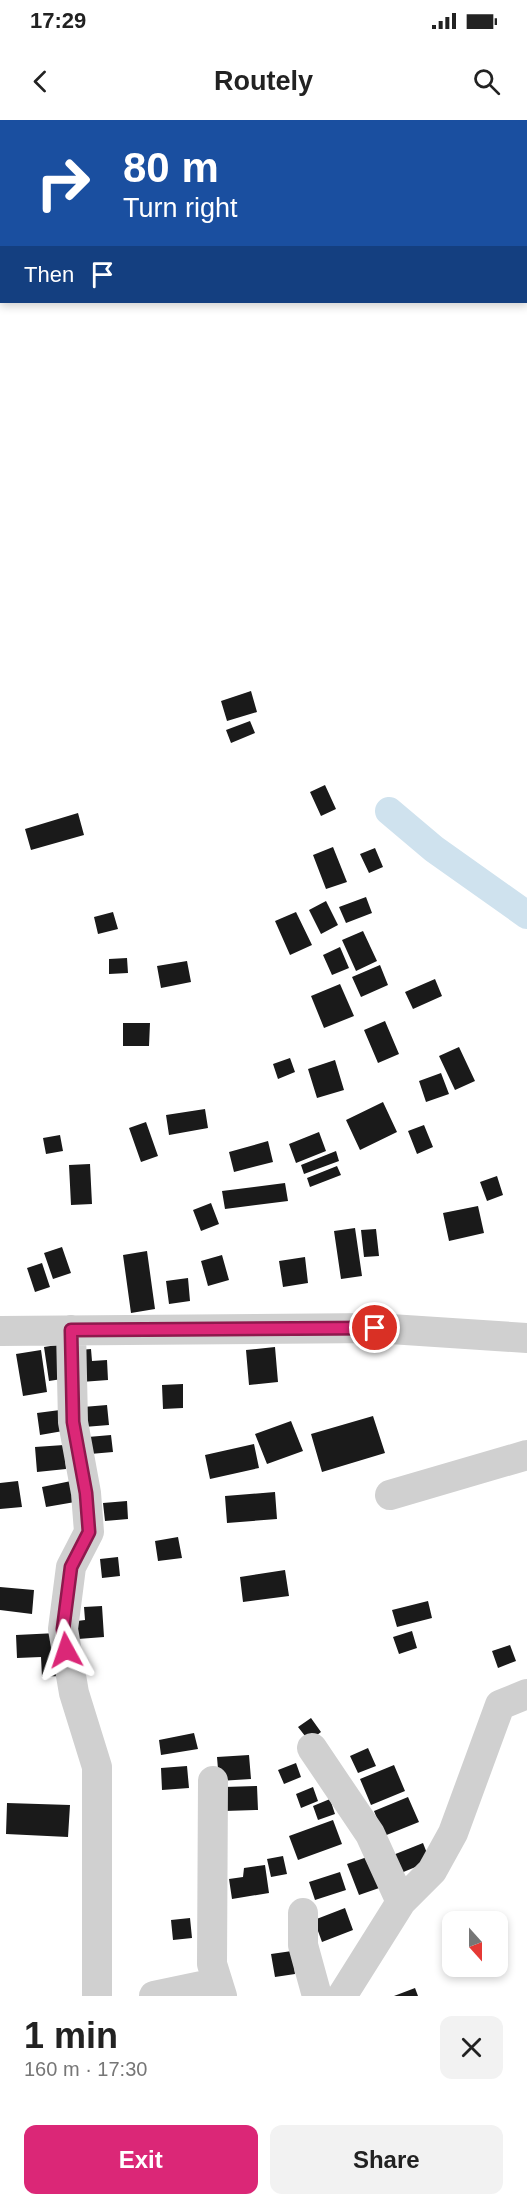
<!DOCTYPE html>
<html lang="en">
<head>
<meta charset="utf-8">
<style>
  body { margin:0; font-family:Arial,sans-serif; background:#f2f2f2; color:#222; height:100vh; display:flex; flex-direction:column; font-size:22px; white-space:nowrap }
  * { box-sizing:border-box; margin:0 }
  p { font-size:20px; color:#767676 }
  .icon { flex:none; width:33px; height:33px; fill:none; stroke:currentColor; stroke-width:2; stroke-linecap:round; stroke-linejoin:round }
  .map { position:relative; height:1876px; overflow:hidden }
  .details { display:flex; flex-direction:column; background:#fff; flex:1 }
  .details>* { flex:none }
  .banner { position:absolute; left:0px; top:0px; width:528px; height:183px; box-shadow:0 3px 9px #0003; background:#1a4fa0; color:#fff; overflow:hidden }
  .needle { width:39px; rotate:159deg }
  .controls { position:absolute; left:442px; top:1791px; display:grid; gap:12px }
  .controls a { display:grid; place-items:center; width:66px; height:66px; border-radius:12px; background:#fff; box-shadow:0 3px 9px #0003; font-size:30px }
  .pin { position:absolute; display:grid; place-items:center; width:51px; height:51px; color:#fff; margin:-26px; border:3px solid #fff; border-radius:50%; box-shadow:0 2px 6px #0007 }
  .me { position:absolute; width:66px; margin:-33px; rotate:355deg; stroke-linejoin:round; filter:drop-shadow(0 0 4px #0008) }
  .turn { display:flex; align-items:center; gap:21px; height:126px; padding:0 24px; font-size:27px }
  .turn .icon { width:78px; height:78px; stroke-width:2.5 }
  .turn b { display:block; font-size:42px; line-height:51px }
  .then { display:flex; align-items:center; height:57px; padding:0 24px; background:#0003; gap:12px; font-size:22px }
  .round { display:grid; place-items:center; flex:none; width:63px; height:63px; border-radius:12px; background:#f2f2f2 }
  .summary { display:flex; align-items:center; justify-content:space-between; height:102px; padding:0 24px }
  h1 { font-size:36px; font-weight:800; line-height:45px }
  .button { display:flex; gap:12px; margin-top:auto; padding:12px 24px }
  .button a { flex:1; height:69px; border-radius:12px; background:#db2777; color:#fff; font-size:24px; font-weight:800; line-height:69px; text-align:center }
  .button a+a { background:#f2f2f2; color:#222 }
  .status { display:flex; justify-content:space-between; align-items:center; height:42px; padding:0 30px; background:#fff; direction:ltr }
  .status svg { height:16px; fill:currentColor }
  header { display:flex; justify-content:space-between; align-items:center; height:78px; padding:0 24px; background:#fff; font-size:27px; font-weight:800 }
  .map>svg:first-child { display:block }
</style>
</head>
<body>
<div class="status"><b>17:29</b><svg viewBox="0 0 49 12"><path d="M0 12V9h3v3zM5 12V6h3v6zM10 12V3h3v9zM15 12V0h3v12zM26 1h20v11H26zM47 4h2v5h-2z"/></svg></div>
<header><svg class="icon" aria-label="back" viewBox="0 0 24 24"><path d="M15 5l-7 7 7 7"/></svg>Routely<svg class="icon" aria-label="search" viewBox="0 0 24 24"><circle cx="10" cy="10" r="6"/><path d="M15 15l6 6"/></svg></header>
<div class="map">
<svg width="527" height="1876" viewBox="0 0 527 1876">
  <rect width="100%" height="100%" fill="#fff"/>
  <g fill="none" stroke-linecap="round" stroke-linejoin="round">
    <path stroke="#cfe2ee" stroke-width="28" d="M389 691 434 729 527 795"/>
  </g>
  <path fill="#1a1a1a" d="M251 571 257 592 227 601 221 581Z
    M250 601 255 613 231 623 226 610Z
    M325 665 336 689 321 696 310 672Z
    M78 693 84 715 31 730 25 709Z
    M333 727 347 762 326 769 313 735Z
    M375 728 383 747 369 753 360 734Z
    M366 777 372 793 346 803 339 787Z
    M326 781 338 805 321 814 309 790Z
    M113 792 118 809 98 814 94 797Z
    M296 792 312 825 290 835 275 801Z
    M363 811 377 841 356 851 342 820Z
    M340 827 349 848 332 855 323 835Z
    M127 838 128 853 109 854V839Z
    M187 841 191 862 161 868 157 846Z
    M380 845 388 865 361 877 352 857Z
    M435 859 442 876 413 889 405 872Z
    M340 864 354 896 324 908 311 876Z
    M385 901 399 934 378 943 364 910Z
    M123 903H150L149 926H123Z
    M459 927 475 961 455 970 439 936Z
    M290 938 295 952 278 959 273 944Z
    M335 940 344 970 317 978 308 949Z
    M441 953 449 974 426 982 419 961Z
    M383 982 397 1012 360 1030 346 1000Z
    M205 989 208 1008 169 1015 166 995Z
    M146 1002 158 1036 141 1042 129 1008Z
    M424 1005 433 1027 417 1034 408 1011Z
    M319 1012 326 1031 296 1043 289 1024Z
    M60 1015 63 1031 46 1034 43 1018Z
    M268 1021 273 1042 234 1052 229 1032Z
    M336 1031 339 1041 304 1054 301 1045Z
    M90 1044 92 1084 71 1085 69 1045Z
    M337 1046 341 1055 310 1067 307 1058Z
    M497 1056 503 1075 487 1081 480 1062Z
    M285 1063 288 1081 225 1089 222 1071Z
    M211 1083 219 1104 201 1111 193 1090Z
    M478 1086 484 1113 449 1121 443 1093Z
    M355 1108 362 1156 341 1159 334 1111Z
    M376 1109 379 1136 364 1137 361 1110Z
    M62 1127 71 1153 53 1159 44 1133Z
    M147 1131 155 1189 131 1193 123 1135Z
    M222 1135 229 1160 208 1166 201 1141Z
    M305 1137 308 1163 283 1167 279 1141Z
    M42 1143 50 1167 35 1172 27 1148Z
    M188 1158 190 1181 169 1184 166 1161Z
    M63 1224 68 1258 49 1261 44 1227Z
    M275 1227 278 1262 249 1265 246 1230Z
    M91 1229 92 1241 107 1240 108 1260 81 1262 79 1230Z
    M41 1230 47 1272 23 1276 16 1234Z
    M183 1264V1288L163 1289 162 1265Z
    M107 1285 109 1305 84 1307 83 1287Z
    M60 1290 63 1311 40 1315 37 1293Z
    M373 1296 385 1333 322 1352 311 1314Z
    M291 1301 303 1331 267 1344 255 1314Z
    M111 1315 113 1332 90 1334 88 1317Z
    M254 1324 259 1348 210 1359 205 1335Z
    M64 1325 66 1349 37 1352 35 1327Z
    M18 1361 22 1387 0 1389V1363Z
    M71 1361 75 1382 46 1387 42 1367Z
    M275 1372 277 1399 227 1403 225 1376Z
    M127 1381 128 1399 105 1401 103 1383Z
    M178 1417 182 1438 158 1441 155 1421Z
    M118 1437 120 1456 102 1458 100 1439Z
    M285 1450 289 1476 243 1482 240 1457Z
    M0 1467 34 1470 32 1494 0 1490Z
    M428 1481 432 1498 397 1507 392 1490Z
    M102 1486 104 1517 78 1519 77 1501 85 1500 84 1487Z
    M412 1511 417 1528 399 1534 393 1517Z
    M57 1513 59 1556 42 1557 41 1537 17 1538 16 1515Z
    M510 1525 516 1541 498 1548 492 1531Z
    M311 1598 321 1612 309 1621 298 1607Z
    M194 1613 198 1629 161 1635 159 1620Z
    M368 1628 376 1646 358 1653 350 1636Z
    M249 1635 251 1659 219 1661 217 1637Z
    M296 1643 301 1657 284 1664 278 1650Z
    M394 1645 405 1671 371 1685 360 1659Z
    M187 1646 189 1668 162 1670 161 1648Z
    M257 1666 258 1690 224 1691V1667Z
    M313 1667 318 1681 301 1688 296 1674Z
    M408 1677 419 1702 384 1716 374 1691Z
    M330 1679 335 1694 318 1700 313 1686Z
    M7 1683 70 1685 68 1717 6 1714Z
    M333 1700 342 1724 298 1740 289 1716Z
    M423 1723 430 1741 401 1753 393 1735Z
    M283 1736 287 1754 271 1757 267 1739Z
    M370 1736 382 1767 359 1775 347 1744Z
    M265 1745 269 1773 232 1779 229 1759 243 1757 244 1748Z
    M340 1752 346 1770 315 1780 309 1762Z
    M345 1788 353 1810 322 1822 314 1800Z
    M190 1798 192 1818 173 1820 171 1800Z
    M292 1831 295 1854 275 1857 271 1834Z
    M415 1868 418 1876H394Z"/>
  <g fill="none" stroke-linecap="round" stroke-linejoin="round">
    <path stroke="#d0d0d0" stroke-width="30" d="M71 1210 73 1302 86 1373 89 1412 71 1447 63 1509 74 1573 97 1647V1876
      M0 1211 375 1208 527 1218
      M390 1375 527 1335
      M312 1628 370 1714 401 1782
      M213 1661 212 1844 222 1876
      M303 1793V1825L317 1876
      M154 1876 216 1863
      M342 1876 401 1782 432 1751 453 1713 500 1585 527 1574"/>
  </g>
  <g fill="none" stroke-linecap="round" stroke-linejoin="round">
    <g stroke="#8e194d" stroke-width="15">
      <path id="route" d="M66 1530 63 1509 71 1447 89 1412 86 1373 73 1302 71 1210 375 1208"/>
    </g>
    <use href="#route" stroke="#db2777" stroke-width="10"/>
  </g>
</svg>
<div class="controls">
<a><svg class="needle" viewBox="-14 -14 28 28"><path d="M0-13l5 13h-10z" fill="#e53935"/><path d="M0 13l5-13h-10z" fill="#767676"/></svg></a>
</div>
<div class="pin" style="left:375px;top:1208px;background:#d93025"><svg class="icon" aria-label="arrive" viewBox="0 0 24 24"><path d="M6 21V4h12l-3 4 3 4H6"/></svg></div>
<svg class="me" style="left:66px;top:1530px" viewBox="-20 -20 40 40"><path d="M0-17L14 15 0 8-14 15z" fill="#db2777" stroke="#fff" stroke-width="4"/></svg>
<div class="banner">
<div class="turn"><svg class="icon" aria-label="right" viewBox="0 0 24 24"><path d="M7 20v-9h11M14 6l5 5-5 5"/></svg><div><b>80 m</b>Turn right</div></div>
<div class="then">Then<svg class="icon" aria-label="arrive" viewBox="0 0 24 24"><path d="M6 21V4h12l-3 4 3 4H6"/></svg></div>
</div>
</div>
<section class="details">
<div class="summary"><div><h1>1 min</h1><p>160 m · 17:30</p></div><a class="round"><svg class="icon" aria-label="close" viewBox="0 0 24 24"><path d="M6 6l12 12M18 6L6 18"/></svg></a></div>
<div class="button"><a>Exit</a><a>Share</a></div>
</section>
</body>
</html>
